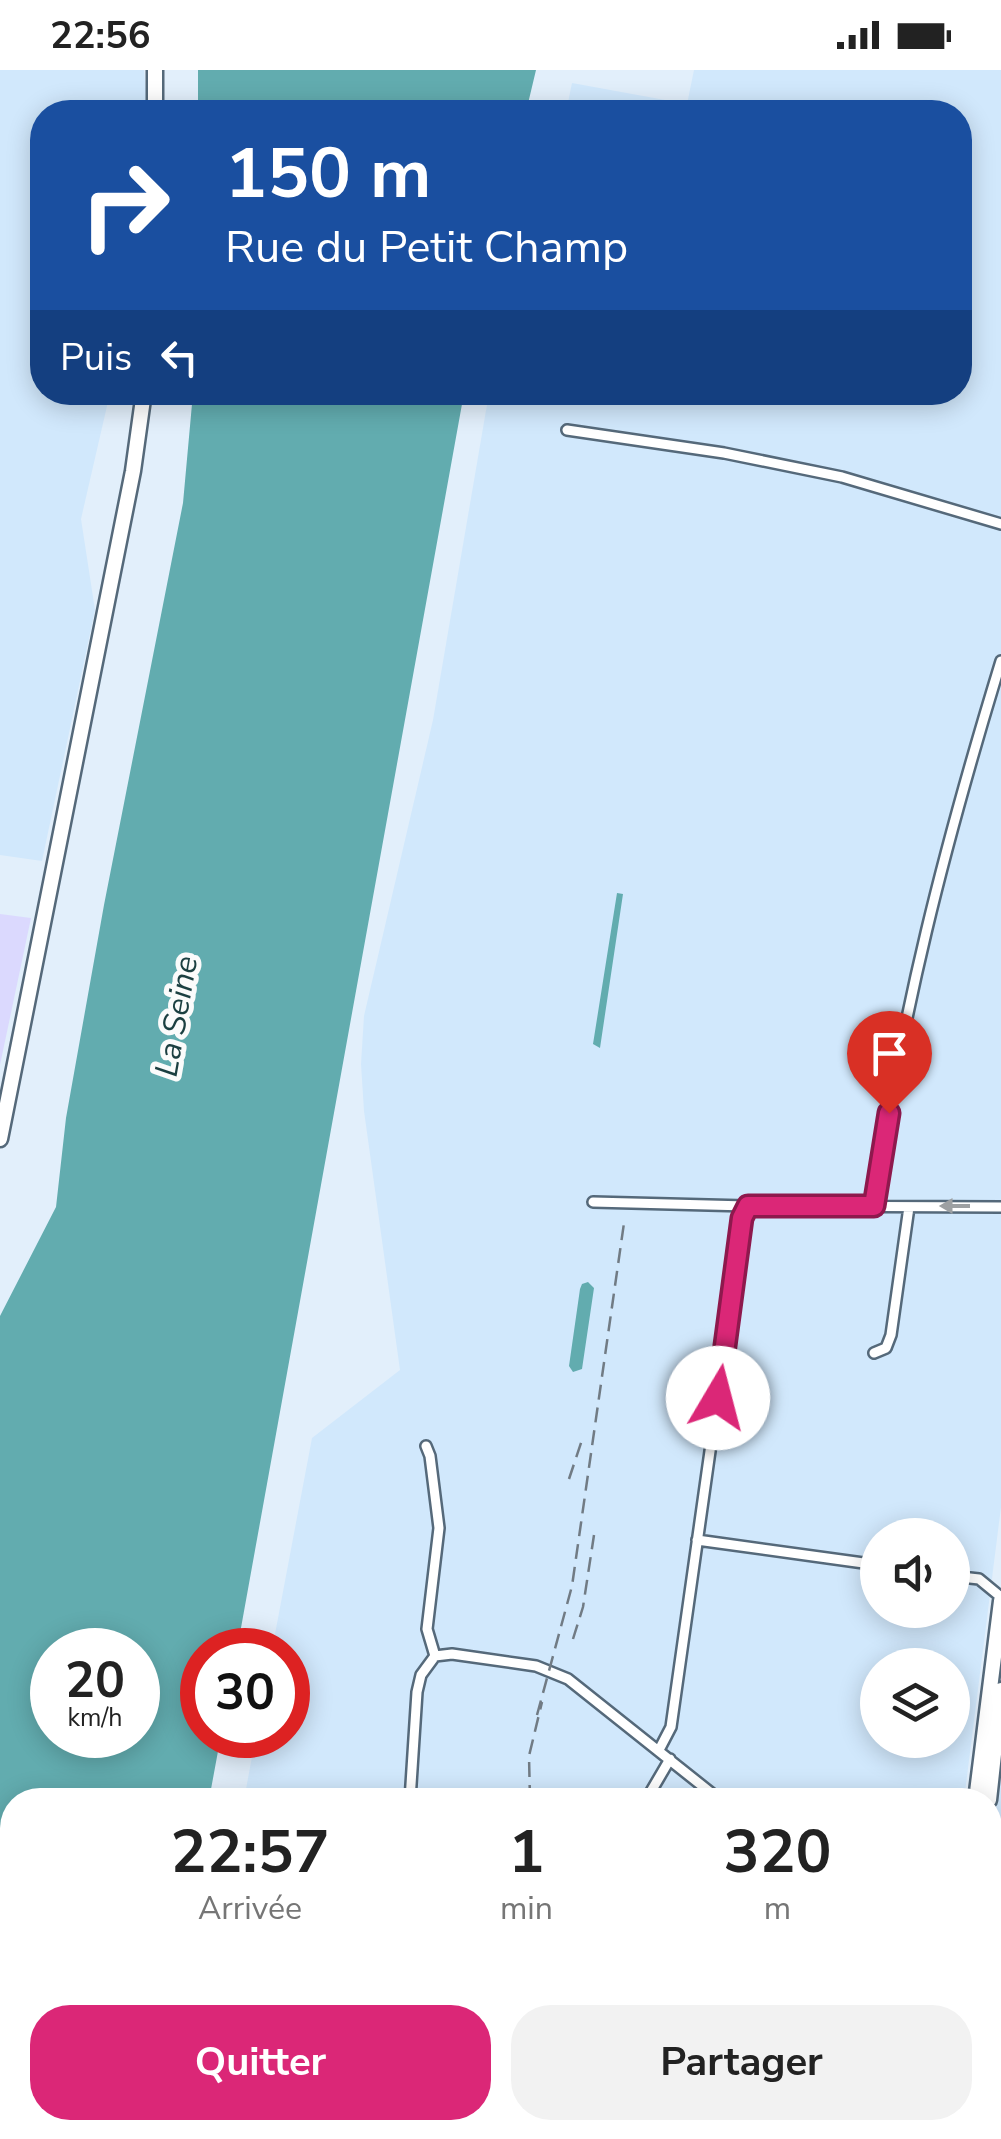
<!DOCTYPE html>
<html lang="fr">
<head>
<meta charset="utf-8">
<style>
  body { margin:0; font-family:"Nunito Sans",sans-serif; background:#f2f2f2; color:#222; height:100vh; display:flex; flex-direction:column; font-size:38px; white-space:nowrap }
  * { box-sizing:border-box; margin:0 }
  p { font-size:32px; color:#767676 }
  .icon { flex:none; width:55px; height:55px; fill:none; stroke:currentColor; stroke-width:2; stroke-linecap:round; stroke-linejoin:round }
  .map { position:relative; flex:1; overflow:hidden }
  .details { position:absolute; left:0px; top:1718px; width:1002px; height:352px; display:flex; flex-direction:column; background:#fff; border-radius:40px 40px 0 0; box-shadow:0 5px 25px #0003 }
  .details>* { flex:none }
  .banner { position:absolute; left:30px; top:30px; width:942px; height:305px; border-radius:40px; box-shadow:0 5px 25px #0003; background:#1a4fa0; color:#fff; overflow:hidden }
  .tools { position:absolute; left:860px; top:1448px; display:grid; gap:20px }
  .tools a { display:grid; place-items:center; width:110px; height:110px; border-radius:50%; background:#fff; box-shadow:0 5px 25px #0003; font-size:50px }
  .speed { position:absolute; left:30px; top:1558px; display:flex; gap:20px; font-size:50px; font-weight:700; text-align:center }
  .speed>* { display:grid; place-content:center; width:130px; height:130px; border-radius:50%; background:#fff; box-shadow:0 5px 25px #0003; line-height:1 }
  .speed small { font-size:25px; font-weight:400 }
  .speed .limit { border:15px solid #d22; background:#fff; color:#111 }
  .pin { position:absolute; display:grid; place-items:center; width:85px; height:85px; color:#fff; margin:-102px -42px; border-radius:50% 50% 50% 0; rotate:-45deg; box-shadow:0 0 10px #0007 }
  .pin .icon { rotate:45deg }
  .me { position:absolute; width:110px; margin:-55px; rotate:8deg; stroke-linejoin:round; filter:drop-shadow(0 0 8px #0008) }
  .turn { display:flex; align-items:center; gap:35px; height:210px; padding:0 30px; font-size:45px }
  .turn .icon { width:130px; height:130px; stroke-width:2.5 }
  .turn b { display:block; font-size:70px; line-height:85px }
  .then { display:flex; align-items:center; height:95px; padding:0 30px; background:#0003; gap:20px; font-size:38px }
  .eta { display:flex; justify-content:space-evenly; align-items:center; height:170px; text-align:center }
  .eta b { font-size:60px; font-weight:700; line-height:70px }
  .action { display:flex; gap:20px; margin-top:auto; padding:20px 30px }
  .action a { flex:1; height:115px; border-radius:40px; background:#db2777; color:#fff; font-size:40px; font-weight:700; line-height:115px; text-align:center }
  .action a+a { background:#f2f2f2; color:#222 }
  .status { display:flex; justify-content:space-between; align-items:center; height:70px; padding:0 50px; background:#fff; direction:ltr }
  .status svg { height:28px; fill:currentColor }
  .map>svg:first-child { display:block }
</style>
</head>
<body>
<div class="status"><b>22:56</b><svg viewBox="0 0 49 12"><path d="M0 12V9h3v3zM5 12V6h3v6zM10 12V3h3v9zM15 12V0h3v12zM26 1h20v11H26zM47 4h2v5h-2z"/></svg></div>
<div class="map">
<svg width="1001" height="2069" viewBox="0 0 1001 2069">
  <rect width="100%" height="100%" fill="#e2effb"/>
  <path fill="#d1e8fc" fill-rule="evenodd" d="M0 0H144L148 42H42V322L110 323 81 449 95 540 42 791 0 785Z
    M694 0H1001V1437L964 1730H244L256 1665H288V1580H272L312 1368 400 1300 364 1041 361 994 364 946 433 650 489 323 960 322V42H566L572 13 687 34ZM878 1465H952V1540H878ZM878 1595H952V1670H878Z
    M1001 1696V2069H960L961 2058H990L991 1786Z
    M206 2058H920L919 2069H224Z"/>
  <path fill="#dbd9fe" d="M0 844 31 848 0 995Z"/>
  <path fill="#62acaf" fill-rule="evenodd" d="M198 0H536L526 42H198Z
    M193 323H464L237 1580H202V1665H221L209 1730H12V2058H156L154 2069H0V1246L56 1137 66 1048 104 835 183 433ZM52 1580H138V1665H52Z
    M617 823 623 824 600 978 593 974Z
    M588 1212 594 1218 582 1299 573 1302 569 1296 580 1219 582 1214Z"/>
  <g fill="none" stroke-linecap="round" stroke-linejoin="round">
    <g stroke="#55697a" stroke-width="14">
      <path id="street" d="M567 360 724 383 842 407 1001 454
        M593 1132 747 1136 1001 1137
        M875 1136C899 950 946 771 1001 591
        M874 1283 886 1278 891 1265 909 1137
        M426 1376 430 1386 439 1458 427 1559 435 1586
        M697 1470 878 1495
        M952 1506 979 1509 1001 1527
        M435 1586 452 1584 536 1596 568 1609 720 1730
        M659 1680 671 1657 743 1148 747 1136
        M410 1730 417 1622 421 1605 435 1586
        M646 1730 670 1689
        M402 2058 403 2069
        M578 2069 579 2058"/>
    </g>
    <g stroke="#55697a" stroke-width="18">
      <path id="secondary" d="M867 2058 884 2069"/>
    </g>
    <g stroke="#55697a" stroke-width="19">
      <path id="primary" d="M155 42V0
        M0 1069 133 401 144 322
        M976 1730 1001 1531
        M989 1730 1001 1620
        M937 2069 938 2058
        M952 2069 953 2058"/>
    </g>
    <use href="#street" stroke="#fff" stroke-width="9"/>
    <use href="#secondary" stroke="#fff" stroke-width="12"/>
    <use href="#primary" stroke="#fff" stroke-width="14"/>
    <path stroke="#717b84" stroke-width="2.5" stroke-dasharray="15 8" stroke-linecap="butt" d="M569 1409 583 1367
      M573 1569 583 1537 594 1465
      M537 1645 572 1516 624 1153
      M530 1730 529 1686 542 1632
      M990 1938 1001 1850
      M414 2058 416 2069
      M814 2058 823 2069
      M989 2069 1001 1973"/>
  </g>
  <defs><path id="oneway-solid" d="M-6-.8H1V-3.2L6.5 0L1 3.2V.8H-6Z" transform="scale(2.5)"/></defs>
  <use fill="#9da0a2" href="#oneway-solid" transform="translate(955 1136) rotate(-180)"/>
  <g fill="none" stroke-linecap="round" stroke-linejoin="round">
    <g stroke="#8e194d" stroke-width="25">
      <path id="route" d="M718 1328 742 1148 748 1136H874L889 1043"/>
    </g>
    <use href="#route" stroke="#db2777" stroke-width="18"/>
  </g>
  <g text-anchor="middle" stroke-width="10" stroke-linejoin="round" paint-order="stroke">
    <g font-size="32" font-style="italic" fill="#1b3f41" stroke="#fbfbfb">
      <text transform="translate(176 946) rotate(-80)" y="11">La Seine</text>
    </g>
  </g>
</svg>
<div class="tools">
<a><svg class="icon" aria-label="sound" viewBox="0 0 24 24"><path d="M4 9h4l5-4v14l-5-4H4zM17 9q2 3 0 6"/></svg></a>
<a><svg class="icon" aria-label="layers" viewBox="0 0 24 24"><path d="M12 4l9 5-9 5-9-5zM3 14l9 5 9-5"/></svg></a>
</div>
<div class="speed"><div>20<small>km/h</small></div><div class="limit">30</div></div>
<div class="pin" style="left:889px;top:1043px;background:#d93025"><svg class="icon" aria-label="arrive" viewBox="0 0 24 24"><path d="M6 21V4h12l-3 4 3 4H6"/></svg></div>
<svg class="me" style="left:718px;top:1328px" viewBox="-20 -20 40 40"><circle r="19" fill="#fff"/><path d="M0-13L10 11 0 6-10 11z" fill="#db2777"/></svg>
<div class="banner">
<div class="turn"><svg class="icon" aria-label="right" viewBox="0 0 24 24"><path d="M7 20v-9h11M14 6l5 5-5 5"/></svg><div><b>150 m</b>Rue du Petit Champ</div></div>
<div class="then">Puis<svg class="icon" aria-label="left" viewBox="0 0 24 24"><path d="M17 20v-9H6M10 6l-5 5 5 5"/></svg></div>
</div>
<section class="details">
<div class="eta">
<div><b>22:57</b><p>Arrivée</p></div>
<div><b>1</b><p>min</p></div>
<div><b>320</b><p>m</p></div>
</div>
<div class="action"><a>Quitter</a><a>Partager</a></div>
</section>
</div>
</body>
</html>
